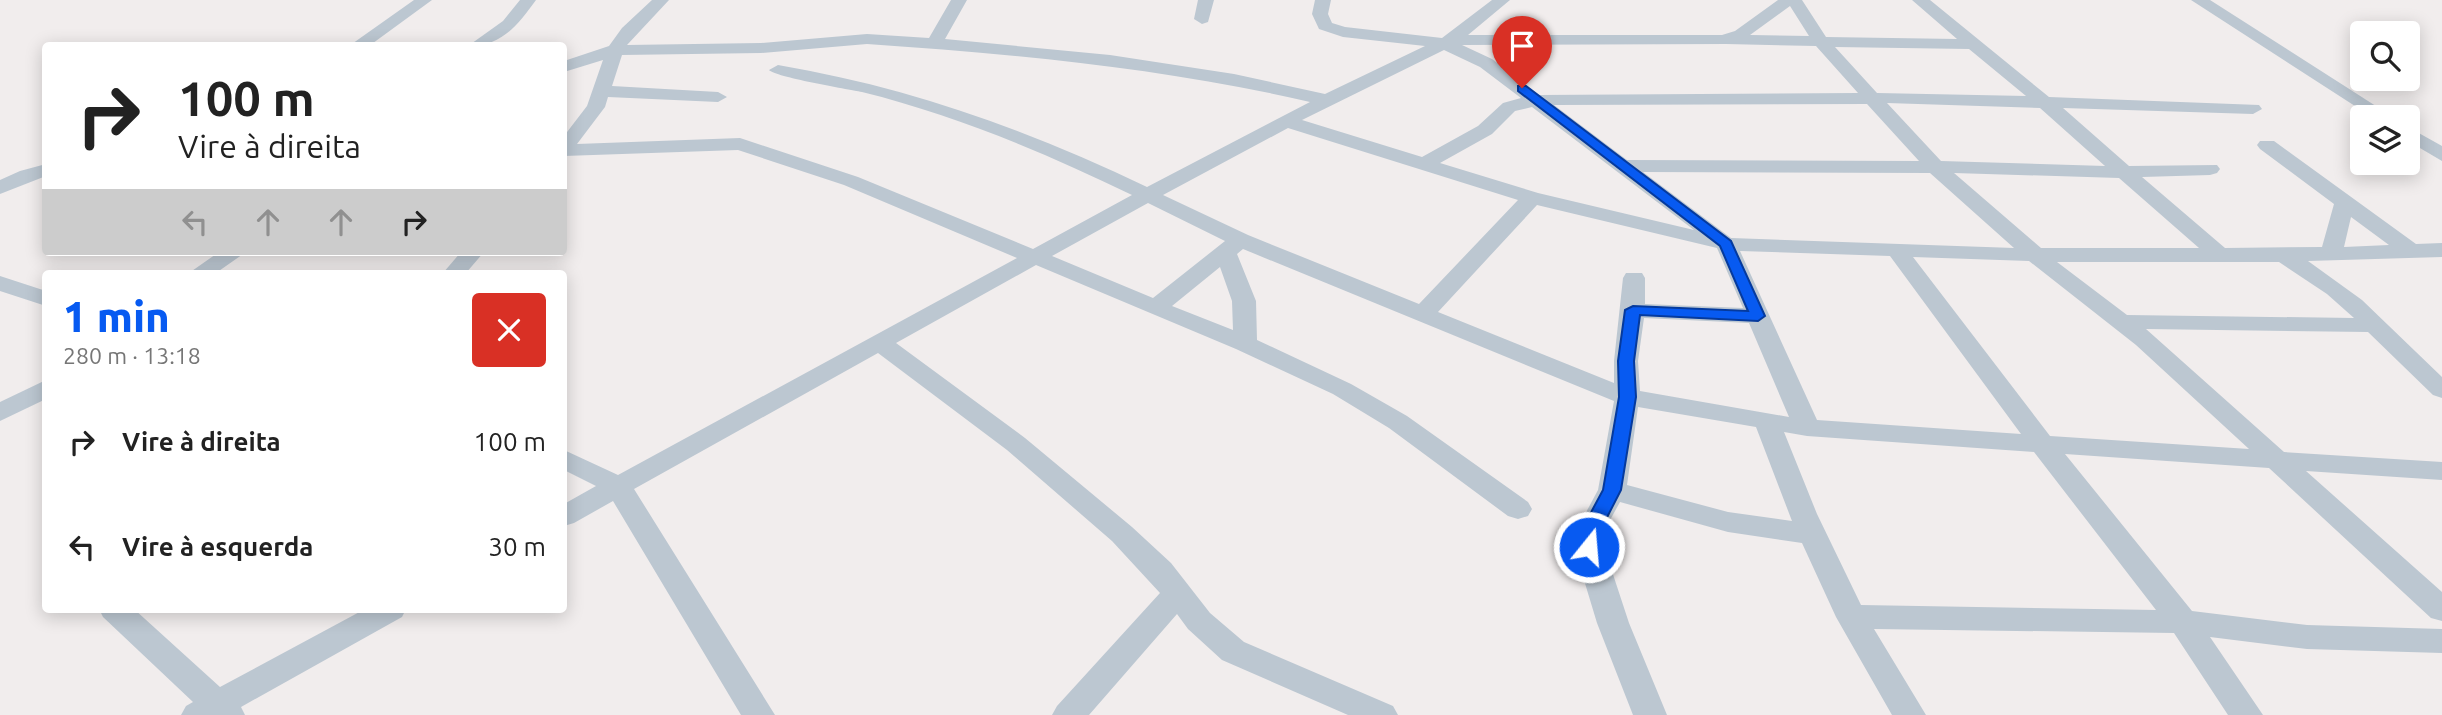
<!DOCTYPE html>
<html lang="pt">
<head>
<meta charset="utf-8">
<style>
  body { margin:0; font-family:Ubuntu,sans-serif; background:#f2f2f2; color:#222; height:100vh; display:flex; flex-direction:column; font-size:26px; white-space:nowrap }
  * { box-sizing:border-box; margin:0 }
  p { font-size:23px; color:#767676 }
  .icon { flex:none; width:38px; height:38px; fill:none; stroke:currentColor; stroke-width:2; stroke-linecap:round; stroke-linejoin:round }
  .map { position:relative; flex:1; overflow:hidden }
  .drawer { position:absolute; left:42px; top:270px; width:525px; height:343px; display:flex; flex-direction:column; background:#fff; border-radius:7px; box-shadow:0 4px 18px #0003 }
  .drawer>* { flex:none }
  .guide { position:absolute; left:42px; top:42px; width:525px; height:214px; border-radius:7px; box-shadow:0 4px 18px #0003; background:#fff; color:#222; overflow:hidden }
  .controls { position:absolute; left:2350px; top:21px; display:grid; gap:14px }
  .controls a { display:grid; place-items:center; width:70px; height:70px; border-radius:7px; background:#fff; box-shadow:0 4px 18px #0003; font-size:35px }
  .pin { position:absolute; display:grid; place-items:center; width:60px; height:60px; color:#fff; margin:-72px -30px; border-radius:50% 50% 50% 0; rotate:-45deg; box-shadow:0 0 7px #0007 }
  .pin .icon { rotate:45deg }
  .me { position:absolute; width:77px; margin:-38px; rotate:17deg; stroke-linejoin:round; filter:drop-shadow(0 0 5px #0008) }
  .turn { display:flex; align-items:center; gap:24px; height:147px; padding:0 21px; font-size:32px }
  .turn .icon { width:91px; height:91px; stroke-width:2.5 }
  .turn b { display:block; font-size:49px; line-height:60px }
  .lanes { display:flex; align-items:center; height:66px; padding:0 21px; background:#0003; justify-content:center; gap:35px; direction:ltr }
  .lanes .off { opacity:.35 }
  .round { display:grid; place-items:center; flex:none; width:74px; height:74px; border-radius:7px; background:#f2f2f2 }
  .head { display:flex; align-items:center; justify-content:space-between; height:119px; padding:0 21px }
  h1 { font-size:42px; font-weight:800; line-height:52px; color:#075af1 }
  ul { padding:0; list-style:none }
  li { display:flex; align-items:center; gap:21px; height:105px; padding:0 21px }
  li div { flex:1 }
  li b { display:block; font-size:26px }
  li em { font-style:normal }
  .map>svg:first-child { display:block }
</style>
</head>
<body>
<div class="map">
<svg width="2442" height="715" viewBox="0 0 2442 715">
  <rect width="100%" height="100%" fill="#f1eded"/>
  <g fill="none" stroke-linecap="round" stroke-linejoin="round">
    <path fill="#bcc7d1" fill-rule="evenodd" d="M414 0H432L369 46H349Z
      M520 0H536C517 26 502 46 468 46L503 21Z
      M652 0H669L627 45 761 43 867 34 929 38 951 0H967L945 39 1110 55 1234 74 1325 94 1425 46 1343 37 1319 29 1312 14 1315 0H1331L1328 14 1332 23 1345 27 1442 38 1492 0H1510L1468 35H1722L1735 31 1778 0H1802L1826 37 1957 39 1912 0H1930L2049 97 2259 105 2262 109 2253 114 2063 108 2129 166 2217 165 2220 169 2217 173 2210 175 2142 177 2225 248 2322 247 2334 204 2260 149 2257 145 2260 141H2274L2416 244 2442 243V257L2308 261 2362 300 2442 377V398L2433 395 2368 332 2146 329 2284 452 2442 462V480L2306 471 2442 592V621L2431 618 2269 468 2065 454 2192 611 2307 625 2442 629V653L2307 649 2210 637 2263 715H2228L2174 633 1874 629 1926 715H1892L1836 617 1802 543 1728 532 1620 502 1604 531V547L1629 623 1667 715H1633L1597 623 1574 547 1576 531 1598 490 1614 401 1243 249 1237 254 1256 301 1257 340 1351 384 1407 416 1528 502 1532 509 1528 516 1518 519 1508 516 1389 428 1333 394 1236 349 1036 265 896 343 1025 438 1132 527 1171 563 1210 613 1244 642 1393 706 1398 715H1348L1222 660 1188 629 1177 614 1089 715H1052L1057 706 1160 593 1112 541 1007 450 878 353 634 489 775 715H741L613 501 574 523 564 526V504L596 486 564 470V450L618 475 1017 258 844 185 738 150 564 156V136L587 106 603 60 564 72V61L609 46 622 28ZM1790 6 1809 36 1750 35ZM867 44C1016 54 1164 68 1310 102L1147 187C1029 130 908 87 778 65L769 70C775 77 847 89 862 92 955 115 1046 153 1132 195L1033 249 858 177 740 138 577 144 605 107 608 97 718 102 727 97 718 92 612 86 622 55 761 53ZM1726 44 1816 46 1858 93 1539 95 1492 59 1462 45ZM1835 47 1969 49 2026 96 1877 93ZM1444 50 1480 67 1521 98 1503 103 1478 126 1422 157 1302 120ZM1887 103 2040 108 2105 166 1941 161ZM1867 104 1919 161 1627 160 1554 105ZM1532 107 1694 230 1538 193 1440 163 1492 134 1515 111ZM1288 128 1518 200 1419 304 1248 235 1163 195ZM1643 172 1930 173 2014 248 1731 238ZM1954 173 2119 178 2199 248H2041ZM1148 203 1225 241 1153 298 1052 256ZM1537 205 1717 248 1743 308 1645 304V278L1642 273H1626L1623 278 1614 361V383L1438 312ZM2351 217 2389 245 2344 247ZM1740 251 1890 256 2021 434 1817 420ZM1913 257 2029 261 2136 345 2249 449 2050 436ZM2057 262H2279L2327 294 2354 318 2127 315ZM1220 267 1232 301 1233 330 1172 306ZM1644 318 1749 323 1789 417 1640 391 1638 361ZM1638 407 1756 427 1792 521 1728 512 1627 485ZM1784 432 1807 436 2034 452 2156 610 1861 605 1817 514Z
      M1198 0H1214L1208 22 1202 24 1194 19Z
      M2191 0H2210L2393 117H2372Z
      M2408 127 2442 146V161L2408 141Z
      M46 164V176L0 194V180L20 171Z
      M219 252H246L216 273H189Z
      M461 252H484L466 273H443Z
      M0 276 46 291V306L0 291Z
      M46 380V399L0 421V402Z
      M99 609H134L220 687 365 609H406L402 617 241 707 245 715H181L186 706 193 702 103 617Z"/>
  </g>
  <path fill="#075af1" stroke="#053a9d" stroke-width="2" d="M1518 86H1526L1731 241 1765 316 1758 321 1640 315 1634 361 1636 397 1621 490 1600 531 1596 552H1582L1580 547 1581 531 1603 490 1619 397 1618 361 1625 310 1633 306 1748 311 1720 246 1518 91Z"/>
</svg>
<div class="controls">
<a><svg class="icon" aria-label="search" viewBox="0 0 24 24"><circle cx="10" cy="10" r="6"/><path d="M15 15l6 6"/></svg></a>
<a><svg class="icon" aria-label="layers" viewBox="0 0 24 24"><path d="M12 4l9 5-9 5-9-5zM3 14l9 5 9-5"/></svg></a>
</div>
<div class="pin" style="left:1522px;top:88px;background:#d93025"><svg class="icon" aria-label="arrive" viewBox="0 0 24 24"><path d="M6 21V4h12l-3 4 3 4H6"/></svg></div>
<svg class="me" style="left:1589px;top:547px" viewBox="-20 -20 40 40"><circle r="17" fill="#075af1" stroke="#fff" stroke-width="3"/><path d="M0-11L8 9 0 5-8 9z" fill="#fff"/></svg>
<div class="guide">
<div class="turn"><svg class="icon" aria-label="right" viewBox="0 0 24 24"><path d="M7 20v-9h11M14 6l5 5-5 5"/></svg><div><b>100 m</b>Vire à direita</div></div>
<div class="lanes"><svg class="icon off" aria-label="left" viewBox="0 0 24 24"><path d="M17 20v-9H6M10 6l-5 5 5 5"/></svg><svg class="icon off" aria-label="ahead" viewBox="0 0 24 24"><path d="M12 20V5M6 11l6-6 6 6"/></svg><svg class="icon off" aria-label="ahead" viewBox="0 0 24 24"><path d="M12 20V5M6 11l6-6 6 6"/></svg><svg class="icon" aria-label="right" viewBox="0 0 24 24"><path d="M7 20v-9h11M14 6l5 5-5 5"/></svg></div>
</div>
<section class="drawer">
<div class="head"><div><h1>1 min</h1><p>280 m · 13:18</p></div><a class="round" style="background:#d93025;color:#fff"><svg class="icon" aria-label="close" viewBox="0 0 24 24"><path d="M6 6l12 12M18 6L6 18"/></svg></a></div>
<ul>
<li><svg class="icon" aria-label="right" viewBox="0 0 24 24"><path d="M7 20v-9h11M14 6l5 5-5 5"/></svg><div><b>Vire à direita</b></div><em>100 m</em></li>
<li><svg class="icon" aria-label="left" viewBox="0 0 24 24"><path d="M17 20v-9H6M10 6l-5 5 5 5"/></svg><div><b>Vire à esquerda</b></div><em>30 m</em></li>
</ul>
</section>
</div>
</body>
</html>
